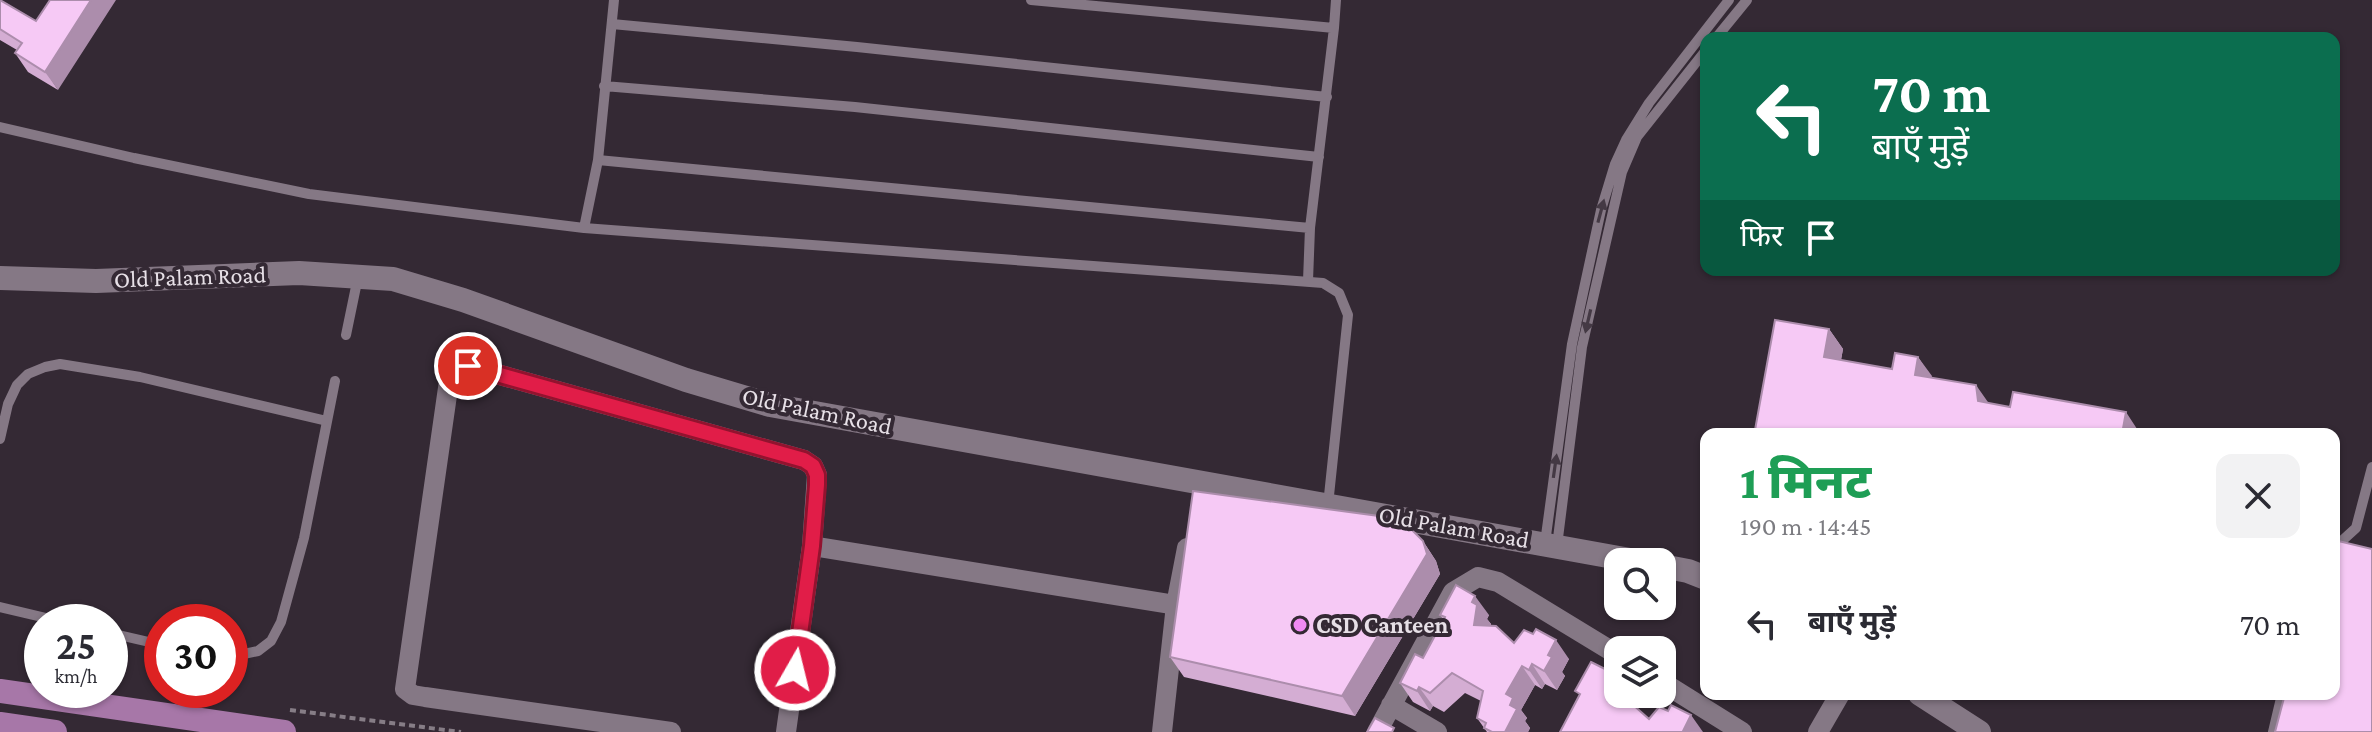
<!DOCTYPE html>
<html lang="hi">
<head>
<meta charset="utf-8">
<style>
  body { margin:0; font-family:"Crimson Pro","Noto Sans Devanagari",serif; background:#f2f2f3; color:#2b2b33; height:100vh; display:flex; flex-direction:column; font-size:30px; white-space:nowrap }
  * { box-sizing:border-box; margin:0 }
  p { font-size:26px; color:#7c7c81 }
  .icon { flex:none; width:44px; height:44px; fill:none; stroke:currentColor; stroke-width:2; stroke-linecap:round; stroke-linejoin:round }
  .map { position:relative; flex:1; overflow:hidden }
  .drawer { position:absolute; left:1700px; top:428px; width:640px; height:272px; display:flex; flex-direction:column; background:#fff; border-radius:16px; box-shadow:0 2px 6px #0004 }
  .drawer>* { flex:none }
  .top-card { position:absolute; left:1700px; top:32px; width:640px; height:244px; border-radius:16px; box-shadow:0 2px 6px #0004; background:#0b6e4f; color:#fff; overflow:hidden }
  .controls { position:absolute; left:1604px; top:548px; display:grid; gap:16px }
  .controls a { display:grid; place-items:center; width:72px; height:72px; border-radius:16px; background:#fff; box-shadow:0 2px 6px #0004; font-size:40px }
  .speed { position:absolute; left:24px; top:604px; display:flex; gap:16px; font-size:40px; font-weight:700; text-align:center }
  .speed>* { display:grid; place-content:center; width:104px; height:104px; border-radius:50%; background:#fff; box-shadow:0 2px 6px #0004; line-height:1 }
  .speed small { font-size:20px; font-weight:400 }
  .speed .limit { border:12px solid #d22; background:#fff; color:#111 }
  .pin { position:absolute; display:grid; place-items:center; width:68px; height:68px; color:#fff; margin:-34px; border:4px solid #fff; border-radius:50%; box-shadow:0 2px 8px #0007 }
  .me { position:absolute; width:88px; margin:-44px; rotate:8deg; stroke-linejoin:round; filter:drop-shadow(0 0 6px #0008) }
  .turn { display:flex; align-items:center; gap:28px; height:168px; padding:0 40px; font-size:36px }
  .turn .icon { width:104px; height:104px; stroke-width:2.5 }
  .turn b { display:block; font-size:56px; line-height:68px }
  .then { display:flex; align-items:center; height:76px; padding:0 40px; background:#0003; gap:16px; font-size:30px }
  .round { display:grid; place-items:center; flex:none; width:84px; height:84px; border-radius:16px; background:#f2f2f3 }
  .head { display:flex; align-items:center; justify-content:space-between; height:136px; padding:0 40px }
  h1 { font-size:48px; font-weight:800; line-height:60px; color:#1e9e55 }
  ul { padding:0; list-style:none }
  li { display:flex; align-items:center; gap:24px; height:120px; padding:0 40px }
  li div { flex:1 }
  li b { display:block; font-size:30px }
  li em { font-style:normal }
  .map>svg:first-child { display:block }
</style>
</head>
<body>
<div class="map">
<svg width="2372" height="732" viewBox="0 0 2372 732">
  <rect width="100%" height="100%" fill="#342934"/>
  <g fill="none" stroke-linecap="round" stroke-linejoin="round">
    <path stroke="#867d86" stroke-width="4" stroke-dasharray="6 4" stroke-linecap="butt" d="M290 710 461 732"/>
    <path stroke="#857885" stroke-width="10" d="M614 0 598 160 584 228 1323 283 1339 293 1348 315 1328 505
      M1031 0 1334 28 1310 228 1308 281
      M612 24 857 47 1327 97
      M1334 28 1336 0
      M1716 38 1747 0
      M604 86 855 107 1319 157
      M0 127 134 158 309 194 584 228
      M598 160 1310 228
      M346 335 358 277
      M0 439 8 404 17 385 28 374 45 367 60 364 140 377 327 421
      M1545 543 1572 344 1601 210 1615 164 1626 140 1649 103 1729 0
      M1557 546 1582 347 1622 172 1637 137 1706 50
      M2334 548 2356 528 2372 467
      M0 607 63 622
      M110 633 162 645
      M230 657 258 651 271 641 281 622 304 538 335 381
      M2273 732 2282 694"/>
    <path stroke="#857885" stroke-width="20" d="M1662 682 1742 732
      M1391 705 1437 732
      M671 732 425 697 413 695 405 689 449 381C453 371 457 367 468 366L804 460 813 466 817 475 812 546
      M786 732 812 546 1176 605
      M1162 732 1176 605 1187 548
      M1377 732 1453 592 1478 577 1498 582 1618 655
      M1818 732 1840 694"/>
    <path stroke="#857885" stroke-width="24" d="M0 278 96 281 299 273 393 279 463 300 686 380 770 405 1641 562
      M1662 566 1688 571 1706 578
      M1920 694 1979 732"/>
    <path stroke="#a777a8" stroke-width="24" d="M0 691 284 732
      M0 724 55 732"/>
  </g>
  <path fill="#d4add3" d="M0 0 58 90 28 72 15 53 17 50 0 40Z
    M1829 329 1843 349 1841 360 1892 369 1918 357 1931 377 1989 403 2139 432V434H1758L1755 430Z
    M1423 541 1436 561 1440 574 1355 716 1184 677 1170 657Z
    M1440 615H1489L1487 619 1491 624 1490 626 1514 643 1569 659 1562 672 1565 676 1557 690 1545 684 1542 689 1535 685 1521 710 1527 718 1525 721 1530 728 1528 732H1487L1477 718 1481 701 1465 693 1444 712 1433 706 1430 711 1413 702 1400 683 1423 658 1444 620Z"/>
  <path fill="#ac8dac" d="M91 0H116L58 90 45 72Z
    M1829 329 1843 349 1838 376 1824 357Z
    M1918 357 1932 376 1928 394 1915 375Z
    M1976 385 1990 405 1978 401Z
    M2126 412 2139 432V434H2122Z
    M1423 541 1436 561 1440 574 1355 716 1342 696Z
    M1475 596 1489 615 1487 619 1491 624 1487 644 1474 625 1472 602Z
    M1556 640 1569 659 1562 672 1565 676 1557 690 1544 671 1548 655Z
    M1532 664 1545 684 1542 689 1529 670Z
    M1522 666 1535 685 1521 710 1527 718 1525 721 1530 728 1528 732H1505L1510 705 1506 694Z
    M1611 672 1618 683V694H1623L1626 700 1622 721 1608 701 1607 678Z
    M1419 687 1433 706 1430 711 1417 691Z
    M1691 715 1703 732H1684L1683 731Z"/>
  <path fill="#f6c9f5" stroke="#ac8dac" stroke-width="2" d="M0 0 36 21 50 0H91L45 72 15 53 22 43 0 29Z
    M1775 320 1829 329 1824 357 1892 369 1895 353 1918 357 1915 375 1976 385 1978 401 2010 407 2013 392 2126 412 2122 434H1776L1755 430Z
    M1193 491 1401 519 1423 541 1427 554 1342 696 1170 657Z
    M2334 540 2372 549V732H2275L2285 694H2334Z
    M1456 585 1475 596 1472 602 1477 605 1474 625 1496 626 1514 643 1524 630 1533 634 1536 629 1556 640 1548 655 1552 657 1544 671 1532 664 1529 670 1522 666 1506 694 1513 698 1510 705 1517 709 1505 732H1492L1484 728 1486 723 1477 718 1483 691 1452 673 1430 693 1419 687 1417 691 1400 683 1415 654 1423 658 1445 617 1440 615Z
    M1591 662 1611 672 1607 678 1612 681 1608 701 1631 703 1649 719 1659 707 1668 711 1671 705 1691 715 1683 731 1685 732H1560L1580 694 1575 691Z
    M1375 718 1394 728 1392 732H1367Z"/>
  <defs><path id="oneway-solid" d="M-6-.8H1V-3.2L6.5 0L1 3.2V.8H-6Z" transform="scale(2)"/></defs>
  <g fill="#443944">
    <use href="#oneway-solid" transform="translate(1601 211) rotate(-75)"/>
    <use href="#oneway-solid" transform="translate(1588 321) rotate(103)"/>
    <use href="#oneway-solid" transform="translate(1555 466) rotate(-82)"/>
  </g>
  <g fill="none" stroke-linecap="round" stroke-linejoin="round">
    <g stroke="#92132f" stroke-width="20">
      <path id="route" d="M468 366 804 460 813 466 817 475V485L812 546 795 670"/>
    </g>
    <use href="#route" stroke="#e11d48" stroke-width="14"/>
  </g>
  <circle fill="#f18af4" stroke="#342934" stroke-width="3" cx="1300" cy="625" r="8"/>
  <g text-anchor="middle" stroke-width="8" stroke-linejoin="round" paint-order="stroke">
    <g font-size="24" fill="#e7e0e7" stroke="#342934">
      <text transform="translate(190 277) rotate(-2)" y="8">Old Palam Road</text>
      <text transform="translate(817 411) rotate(12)" y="8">Old Palam Road</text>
      <text transform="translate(1454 527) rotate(10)" y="8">Old Palam Road</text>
    </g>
    <g font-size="24" font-weight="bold" fill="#e7e0e7" stroke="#342934" text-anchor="start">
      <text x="1316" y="633">CSD Canteen</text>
    </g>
  </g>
</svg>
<div class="controls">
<a><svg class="icon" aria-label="search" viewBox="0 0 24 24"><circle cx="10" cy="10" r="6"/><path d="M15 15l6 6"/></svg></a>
<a><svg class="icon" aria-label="layers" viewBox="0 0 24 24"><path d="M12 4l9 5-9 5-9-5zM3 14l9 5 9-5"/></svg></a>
</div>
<div class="speed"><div>25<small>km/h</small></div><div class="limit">30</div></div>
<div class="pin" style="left:468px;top:366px;background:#d93025"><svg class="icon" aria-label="arrive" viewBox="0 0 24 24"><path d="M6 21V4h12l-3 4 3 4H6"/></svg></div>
<svg class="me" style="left:795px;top:670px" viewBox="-20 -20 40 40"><circle r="17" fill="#e11d48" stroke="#fff" stroke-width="3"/><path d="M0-11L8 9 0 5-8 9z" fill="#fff"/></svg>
<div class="top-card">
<div class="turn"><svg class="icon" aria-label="left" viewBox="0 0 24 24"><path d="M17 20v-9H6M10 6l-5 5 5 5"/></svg><div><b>70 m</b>बाएँ मुड़ें</div></div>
<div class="then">फिर<svg class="icon" aria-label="arrive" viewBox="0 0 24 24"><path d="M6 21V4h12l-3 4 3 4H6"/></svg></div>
</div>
<section class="drawer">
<div class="head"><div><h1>1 मिनट</h1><p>190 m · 14:45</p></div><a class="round"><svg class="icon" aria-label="close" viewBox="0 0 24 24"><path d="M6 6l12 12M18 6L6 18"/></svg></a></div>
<ul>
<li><svg class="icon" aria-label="left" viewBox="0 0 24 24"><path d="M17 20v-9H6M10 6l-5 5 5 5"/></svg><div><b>बाएँ मुड़ें</b></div><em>70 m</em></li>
</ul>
</section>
</div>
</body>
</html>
